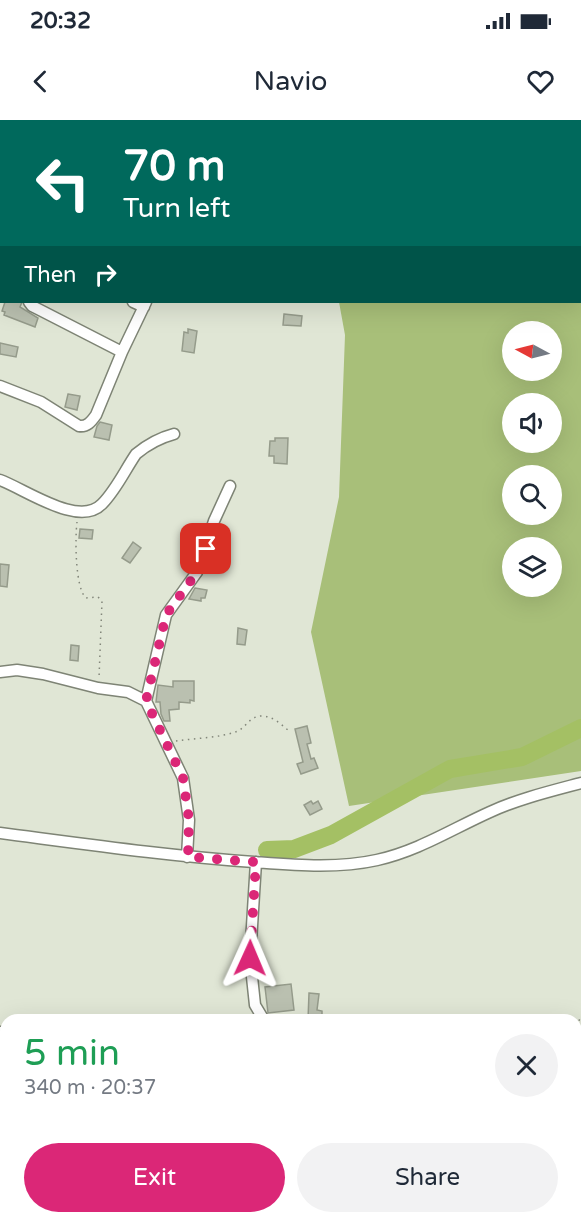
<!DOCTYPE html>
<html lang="en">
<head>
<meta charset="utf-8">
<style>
  body { margin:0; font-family:"Varela Round",sans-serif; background:#f2f2f3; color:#1f2937; height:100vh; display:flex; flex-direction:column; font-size:22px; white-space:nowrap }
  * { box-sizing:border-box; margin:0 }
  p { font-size:20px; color:#747a83 }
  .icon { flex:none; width:33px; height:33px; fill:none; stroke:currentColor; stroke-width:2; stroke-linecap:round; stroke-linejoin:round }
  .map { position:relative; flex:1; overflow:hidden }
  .details { position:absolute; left:0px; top:894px; width:582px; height:210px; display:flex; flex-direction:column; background:#fff; border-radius:18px 18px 0 0; box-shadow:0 6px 24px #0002 }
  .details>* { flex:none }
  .guide { position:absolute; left:0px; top:0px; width:582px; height:183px; box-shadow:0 6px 24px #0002; background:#00695c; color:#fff; overflow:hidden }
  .needle { width:39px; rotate:277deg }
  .buttons { position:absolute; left:502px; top:201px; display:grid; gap:12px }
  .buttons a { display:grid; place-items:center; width:60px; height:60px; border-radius:50%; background:#fff; box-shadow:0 6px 24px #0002; font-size:30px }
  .pin { position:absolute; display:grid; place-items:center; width:51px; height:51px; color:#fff; margin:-26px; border-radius:12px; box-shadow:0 3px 9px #0006 }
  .me { position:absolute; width:66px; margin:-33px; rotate:1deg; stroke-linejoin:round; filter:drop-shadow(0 0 4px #0008) }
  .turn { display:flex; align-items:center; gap:21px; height:126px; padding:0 24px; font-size:27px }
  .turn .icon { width:78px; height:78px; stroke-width:2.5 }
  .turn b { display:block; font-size:42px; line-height:51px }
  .then { display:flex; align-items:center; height:57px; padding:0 24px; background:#0003; gap:12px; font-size:22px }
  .round { display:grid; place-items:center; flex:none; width:63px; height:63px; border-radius:32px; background:#f2f2f3 }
  .overview { display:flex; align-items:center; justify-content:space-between; height:102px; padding:0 24px }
  h1 { font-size:36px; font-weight:600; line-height:45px; color:#1e9e55 }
  .primary-button { display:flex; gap:12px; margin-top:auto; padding:12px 24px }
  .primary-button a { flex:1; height:69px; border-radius:36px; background:#db2777; color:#fff; font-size:24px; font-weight:600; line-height:69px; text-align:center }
  .primary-button a+a { background:#f2f2f3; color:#1f2937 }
  .status { display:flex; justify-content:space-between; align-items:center; height:42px; padding:0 30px; background:#fff; direction:ltr }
  .status svg { height:16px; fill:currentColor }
  header { display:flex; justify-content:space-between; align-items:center; height:78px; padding:0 24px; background:#fff; font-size:27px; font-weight:600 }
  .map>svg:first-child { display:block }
</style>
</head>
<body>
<div class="status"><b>20:32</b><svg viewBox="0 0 49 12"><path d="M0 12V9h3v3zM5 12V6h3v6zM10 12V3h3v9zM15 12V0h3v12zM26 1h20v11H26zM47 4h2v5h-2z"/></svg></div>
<header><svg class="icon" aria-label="back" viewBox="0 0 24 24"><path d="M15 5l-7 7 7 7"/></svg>Navio<svg class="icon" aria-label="heart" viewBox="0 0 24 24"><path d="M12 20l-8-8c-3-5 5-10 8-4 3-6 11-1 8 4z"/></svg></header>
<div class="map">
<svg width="581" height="1104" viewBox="0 0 581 1104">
  <rect width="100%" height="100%" fill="#e0e6d5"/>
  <path fill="#a8bf79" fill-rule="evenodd" d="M317 0H581V651L349 686 311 512 339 377 345 215 339 182H580V2ZM513 212H552V250H513ZM513 284H552V322H513ZM513 356H552V394H513ZM513 428H552V466H513Z"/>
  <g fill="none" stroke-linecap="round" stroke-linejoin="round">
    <path stroke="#a4c064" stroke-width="18" d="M267 730 294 729 331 715 450 649 522 637 581 608"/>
  </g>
  <path fill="#bac0b0" stroke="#959b8b" stroke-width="1.5" d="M5 182H22L20 187 38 198 35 207 4 195 5 192 2 191Z
    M284 194 302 196 301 206 283 205Z
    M188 209 197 211 194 233 182 231 184 212 188 213Z
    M0 223 18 227 16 237 0 234Z
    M68 274 80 276 77 290 65 287Z
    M100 302 112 305 109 320 94 317 97 306Z
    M275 318H288L287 344 274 343V336H269L270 321H275Z
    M80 409 93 410 92 419 79 418Z
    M133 422 141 428 130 443 122 438Z
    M0 444 9 445 7 467 0 466Z
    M195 468 207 470 205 478H201V481L189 479Z
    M238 508 247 510 245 525 237 524Z
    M71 525 79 526 78 541 70 540Z
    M173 561H194V581L190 580V583L179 582V589L169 590 170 601H164L161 594 160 582H156L158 565 173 567Z
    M307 606 311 623 307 624 311 639 314 638 318 648 301 654 297 644 303 642 295 609Z
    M311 681 313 684 318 681 322 689 310 695 304 685Z
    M291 864 294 890 268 893 265 867Z
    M309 873 319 874 317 890 322 891V900H308Z"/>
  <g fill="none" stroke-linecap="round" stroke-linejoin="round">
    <g stroke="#7e8475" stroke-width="13">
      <path id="minor" d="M106 2 107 0
        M0 117 2 118
        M29 182 32 186 40 190 122 232
        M133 182 144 187
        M0 266 41 282 79 306C87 307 91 302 96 295L122 232 146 182
        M0 360C25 369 79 408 102 384 116 370 125 350 136 334 148 324 159 318 174 314
        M0 552 17 550 43 554 98 568 128 572 146 581 183 658 189 700 187 737
        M146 581 166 495 197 452 214 401 230 366
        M0 713C85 724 169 736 254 742 294 745 337 749 377 740 418 731 452 709 490 692 518 679 551 671 581 663
        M256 742 250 838 255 885 264 900
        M0 912 6 913
        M0 1067 6 1068
        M84 1098 85 1104"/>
    </g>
    <g stroke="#7e8475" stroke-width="14">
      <path id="tertiary" d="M81 0 86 2
        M371 2 374 0"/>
    </g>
    <path stroke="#82867a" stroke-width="1.5" stroke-dasharray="1.5 4.5" stroke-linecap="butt" d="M77 402C75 418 75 468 86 478L98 477 102 481 99 558
      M176 621C196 618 220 618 238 611 247 606 250 596 262 596 273 596 282 605 290 612
      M576 906 581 897
      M0 1102 18 1104"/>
    <use href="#minor" stroke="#fff" stroke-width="10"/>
    <use href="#tertiary" stroke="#fff" stroke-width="12"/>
  </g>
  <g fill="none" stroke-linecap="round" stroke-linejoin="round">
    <path stroke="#db2777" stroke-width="10" stroke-dasharray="0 18" d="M206 429 197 452 166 495 146 581 183 658 189 700 188 737 256 742 250 838"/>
  </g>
</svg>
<div class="buttons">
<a><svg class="needle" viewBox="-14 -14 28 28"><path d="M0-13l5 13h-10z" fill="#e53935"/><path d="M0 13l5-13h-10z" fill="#747a83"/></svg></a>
<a><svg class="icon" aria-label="sound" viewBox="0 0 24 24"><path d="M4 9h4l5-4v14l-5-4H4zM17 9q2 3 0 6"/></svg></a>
<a><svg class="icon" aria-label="search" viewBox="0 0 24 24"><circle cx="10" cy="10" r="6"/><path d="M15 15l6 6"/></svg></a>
<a><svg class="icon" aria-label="layers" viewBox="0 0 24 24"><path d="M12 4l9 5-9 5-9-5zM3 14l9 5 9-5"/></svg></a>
</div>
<div class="pin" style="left:206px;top:429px;background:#d93025"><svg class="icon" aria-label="arrive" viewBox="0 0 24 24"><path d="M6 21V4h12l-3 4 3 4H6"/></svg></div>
<svg class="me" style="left:250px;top:838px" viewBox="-20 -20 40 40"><path d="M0-17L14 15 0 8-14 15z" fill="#db2777" stroke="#fff" stroke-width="4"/></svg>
<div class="guide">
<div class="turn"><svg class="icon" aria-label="left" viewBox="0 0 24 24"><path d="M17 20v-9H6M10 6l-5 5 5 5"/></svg><div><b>70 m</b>Turn left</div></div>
<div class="then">Then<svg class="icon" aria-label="right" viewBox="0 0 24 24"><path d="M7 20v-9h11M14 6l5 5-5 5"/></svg></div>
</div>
<section class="details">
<div class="overview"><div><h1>5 min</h1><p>340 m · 20:37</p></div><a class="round"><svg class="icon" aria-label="close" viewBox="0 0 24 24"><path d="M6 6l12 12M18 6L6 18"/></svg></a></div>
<div class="primary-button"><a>Exit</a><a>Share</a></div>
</section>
</div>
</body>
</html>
